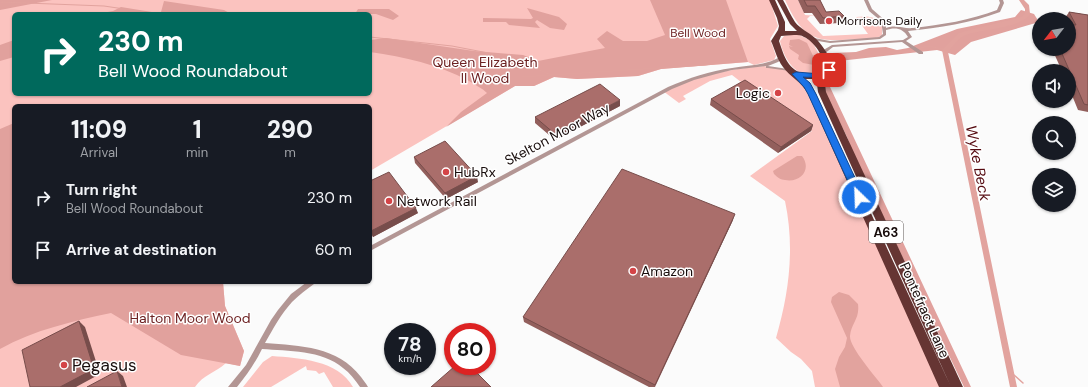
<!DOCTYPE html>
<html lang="en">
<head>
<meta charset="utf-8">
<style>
  body { margin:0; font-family:"DM Sans",sans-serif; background:#242831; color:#f1f3f6; height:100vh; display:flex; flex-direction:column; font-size:15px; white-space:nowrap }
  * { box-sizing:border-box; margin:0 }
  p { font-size:13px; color:#9ea1a6 }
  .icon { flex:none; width:22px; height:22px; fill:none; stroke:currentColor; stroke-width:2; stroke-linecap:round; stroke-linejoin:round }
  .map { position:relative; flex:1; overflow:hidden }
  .drawer { position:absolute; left:12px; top:104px; width:360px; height:180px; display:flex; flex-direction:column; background:#171b24; border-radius:6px; box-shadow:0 1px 3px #0004 }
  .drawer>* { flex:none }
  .hud { position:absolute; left:12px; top:12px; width:360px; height:84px; border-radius:6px; box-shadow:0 1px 3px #0004; background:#00695c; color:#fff; overflow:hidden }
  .needle { width:26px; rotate:239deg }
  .controls { position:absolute; left:1032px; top:12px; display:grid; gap:8px }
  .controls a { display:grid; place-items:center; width:44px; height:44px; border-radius:50%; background:#171b24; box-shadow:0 1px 3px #0004; font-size:20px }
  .speed { position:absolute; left:384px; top:323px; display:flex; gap:8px; font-size:20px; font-weight:700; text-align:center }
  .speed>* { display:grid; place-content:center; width:52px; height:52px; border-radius:50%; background:#171b24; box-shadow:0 1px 3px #0004; line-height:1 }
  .speed small { font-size:10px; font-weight:400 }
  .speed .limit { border:6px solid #d22; background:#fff; color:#111 }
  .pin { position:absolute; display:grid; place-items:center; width:34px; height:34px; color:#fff; margin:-17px; border-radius:8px; box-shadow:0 2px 6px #0006 }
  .me { position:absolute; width:44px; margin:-22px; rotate:336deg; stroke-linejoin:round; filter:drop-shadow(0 0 3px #0008) }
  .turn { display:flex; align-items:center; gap:14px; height:84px; padding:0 20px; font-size:18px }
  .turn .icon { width:52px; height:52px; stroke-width:2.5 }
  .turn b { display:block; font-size:28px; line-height:34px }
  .eta { display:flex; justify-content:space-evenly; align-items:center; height:68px; text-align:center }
  .eta b { font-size:24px; font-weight:800; line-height:28px }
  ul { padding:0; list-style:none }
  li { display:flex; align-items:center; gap:12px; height:52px; padding:0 20px }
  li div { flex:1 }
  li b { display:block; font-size:15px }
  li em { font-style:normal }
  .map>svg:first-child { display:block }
</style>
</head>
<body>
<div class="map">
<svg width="1088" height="387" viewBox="0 0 1088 387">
  <rect width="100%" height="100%" fill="#fbfbfb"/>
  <path fill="#fbc3bf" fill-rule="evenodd" d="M0 0H770L778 26 770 39 776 56 774 60 754 65 748 62 661 69 638 76 577 79 554 77 534 86H515L370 171V106H14V282H223L225 306 244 351 240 366 226 363C215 373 203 375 195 387H0ZM14 14H370V94H14Z
    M785 0H798L805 15 818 16H810L807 19 823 36 868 34 856 17C867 16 873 16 882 23V35C876 40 865 39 858 39 815 42 804 41 785 0Z
    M797 34 812 41 825 66 822 68 821 73C798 82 784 60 780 41L784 36Z
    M764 66 788 70 801 79 945 387H815L812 371 801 359 791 352 776 338C789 293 795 248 785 201L750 176 812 131 739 83 741 82 732 75 710 81 683 96 686 99 679 103 663 91C695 76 729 69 764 66Z
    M272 356C299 358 338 360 353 387H333L324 372 319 374 316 371 307 370 306 366 271 387H243L263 362Z"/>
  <path fill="#e1a19d" d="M0 0H52L0 10Z
    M650 0H726L748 62 661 69 638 76 577 79 554 77 534 86H515L446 127 461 112 487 93C482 88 475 85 469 81 437 64 405 57 370 52V40L386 38 474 51 523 55 538 61 605 48 597 39 607 31 623 41H647L665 35Z
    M164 1 224 10 231 14H97L113 11 121 7 158 13 161 12Z
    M527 8 559 17 567 24 564 30 550 28 537 20 535 22 540 28 509 25 506 22H483V18L531 19 533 18Z
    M358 9H389L399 16 393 20 376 14H355Z
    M1021 10 1034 14 1039 22 971 42 955 55 937 50 839 61 841 73 836 72V67L831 55 832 53 856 52 869 48 886 47 897 50 908 48 957 29 1015 17Z
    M14 40V57L0 61V45Z
    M833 74 840 76 830 87 971 387H964L851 149C847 128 822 102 825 81Z
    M14 123V282H223L225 306 244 351 240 366 181 355 111 313C73 321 34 330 0 349V129Z"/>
  <path fill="#e2a39e" d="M1019 0H1024L1029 5 1030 14C1022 28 981 29 966 35 959 37 952 47 948 52L1017 387H1010L942 50 959 33 1021 17 1025 14V9Z
    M799 39 807 43 814 58 812 60 814 65 803 63 798 59 799 55 790 49 789 46 793 47 789 45 790 40Z
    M797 156H802C812 169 801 183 785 180 781 180 777 177 774 174L773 171Z
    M839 292 849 295 858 304C860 319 851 323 850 336 849 347 876 377 883 387H840L835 369 839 357 845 347 847 338 831 302 832 297Z"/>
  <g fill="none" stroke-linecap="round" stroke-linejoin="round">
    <path stroke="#e2a39e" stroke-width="1" d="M0 2 104 6 158 14
      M370 37 452 46 509 57 551 75 705 65 744 59
      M836 57 913 51 927 46 944 49
      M522 77 550 75"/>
    <path stroke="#e2a39e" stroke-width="1.5" d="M1014 375 1023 383"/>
    <path fill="#b39694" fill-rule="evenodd" d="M864 0H868L872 9 888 23V25H886V28C896 24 903 29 913 28 941 25 971 20 997 10L1000 3 999 0H1003L1004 3 1000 12C971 23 939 28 908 31L912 37 906 41 923 52V54H919L902 42 833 47 824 54H820V52L832 45 903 40 908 37C903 28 895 27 886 30V35L880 39 830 43 812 40V38H814L830 41 879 37 883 34 881 21 869 11Z
      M780 57H784V58L778 62 768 66 788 69 790 70V71L768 68H766V66L732 70 716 74 694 80 672 89 370 251V246L668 87C689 78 710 71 732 68 749 65 764 66 780 57Z
      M307 282H315L314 284C307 289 299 295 292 302 281 314 273 329 265 343 301 346 337 346 361 377 363 380 366 383 368 387H360C355 380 350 373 343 368 322 350 288 351 262 349 255 363 247 375 237 387H228L246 365 271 320 278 310 291 294Z"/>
    <path fill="#663533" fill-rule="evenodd" d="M769 0H775L785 22V31H797L790 24 777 0H783C787 7 791 16 795 22 800 29 809 32 815 38 823 45 841 70 827 77L825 84 826 92 963 387H951L818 92 817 84 819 79H804L810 83 816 94 951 387H939L808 94C802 82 790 77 783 67 777 59 775 50 771 41L778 30 779 26 777 18ZM794 35C798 35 801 35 804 37 814 41 827 60 825 72 819 75 812 75 806 74 788 71 784 56 779 41L781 36Z"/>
  </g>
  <path fill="#925f5c" d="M798 0H820L826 12 844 16 841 23 820 24 812 13H804Z
    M1069 12 1088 15V112L1078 110 1069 88V71H1062L1052 49H1069V19H1066L1065 18Z
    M711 99 813 125 811 131 778 153 710 105Z
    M620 106 555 140 535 123V117Z
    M414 157 478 182 446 199 415 163Z
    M370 181 418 213 373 237 370 232Z
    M733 220 655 387H649L524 322 523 317Z"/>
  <path fill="#774d4b" d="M620 100V106L555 140V134Z
    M813 125 811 131 778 153 781 147Z
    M477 176 478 182 446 199 445 193Z
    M416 208 418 213 373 237 371 231Z
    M735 214 733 220 654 387 655 385Z
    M79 321 85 327 100 374 76 387H60Z
    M117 371 123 376 127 387H122Z"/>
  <path fill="#aa6e6b" stroke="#774d4b" d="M804 0H820L826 12 839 11 844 16 823 18 815 6H807Z
    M1069 12 1088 15V105L1084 104 1060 49H1069V24L1076 25Z
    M745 80 813 125 781 147 711 99Z
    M600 84 620 100 555 134 535 117Z
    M445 141 477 176 445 193 414 157Z
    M622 169 735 214 655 385 523 317Z
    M389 172 416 208 371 231 370 229V181Z
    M79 321 94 369 60 387H30L22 350Z
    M455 366H470L491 387H431Z
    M117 371 122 387H87Z"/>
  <path fill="#1a73e8" stroke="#114b97" d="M829 67 833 70 826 78 803 77 810 83 816 94 864 197 859 200 855 197 808 94 804 87 792 74 796 72 821 74Z"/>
  <g fill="#d44447" stroke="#fff" stroke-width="1.5">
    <circle cx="829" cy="21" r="4"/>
    <circle cx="778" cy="93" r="4"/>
    <circle cx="446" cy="172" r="4"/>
    <circle cx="389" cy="201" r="4"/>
    <circle cx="633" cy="271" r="4"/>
    <circle cx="64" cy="365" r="4"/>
  </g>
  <g text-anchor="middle" stroke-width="3" stroke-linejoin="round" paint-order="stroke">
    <g font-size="12" fill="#180d0c" stroke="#fff" text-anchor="start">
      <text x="837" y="25">Morrisons Daily</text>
    </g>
    <g font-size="12" fill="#6d2223" stroke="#fff">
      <text x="698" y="37">Bell Wood</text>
    </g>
    <rect fill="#fff" stroke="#5d5655" stroke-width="1" x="869" y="221" width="34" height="22" rx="3"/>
    <g font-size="13" font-weight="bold" fill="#180d0c">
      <text x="886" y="237">A63</text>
    </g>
    <g font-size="14" fill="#6d2223" stroke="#fff">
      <text x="485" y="67">Queen Elizabeth<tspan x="485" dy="16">II Wood</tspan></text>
      <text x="190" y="323">Halton Moor Wood</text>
    </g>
    <g font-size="14" fill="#180d0c" stroke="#fff" text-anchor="start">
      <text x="770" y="98" text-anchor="end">Logic</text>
      <text x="454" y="177">HubRx</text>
      <text x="397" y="206">Network Rail</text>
      <text x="641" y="276">Amazon</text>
    </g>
    <g font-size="14" fill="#180d0c" stroke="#fff">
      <text transform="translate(557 134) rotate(-28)" y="5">Skelton Moor Way</text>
      <text transform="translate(925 310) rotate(66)" y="5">Pontefract Lane</text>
    </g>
    <g font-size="15" font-style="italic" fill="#560b11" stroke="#fff">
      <text transform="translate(978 163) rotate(79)" y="5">Wyke Beck</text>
    </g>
    <g font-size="17" fill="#180d0c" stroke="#fff" text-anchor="start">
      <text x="72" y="371">Pegasus</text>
    </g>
  </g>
</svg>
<div class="controls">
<a><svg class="needle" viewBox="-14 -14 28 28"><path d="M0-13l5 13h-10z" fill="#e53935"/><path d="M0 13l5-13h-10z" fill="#9ea1a6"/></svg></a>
<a><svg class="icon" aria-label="sound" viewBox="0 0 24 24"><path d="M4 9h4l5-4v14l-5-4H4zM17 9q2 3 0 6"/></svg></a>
<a><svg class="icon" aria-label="search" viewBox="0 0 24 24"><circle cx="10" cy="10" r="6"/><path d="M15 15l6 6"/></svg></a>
<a><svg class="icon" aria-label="layers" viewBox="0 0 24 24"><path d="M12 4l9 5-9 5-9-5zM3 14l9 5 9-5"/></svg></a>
</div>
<div class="speed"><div>78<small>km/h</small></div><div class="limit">80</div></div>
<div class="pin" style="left:829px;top:70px;background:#d93025"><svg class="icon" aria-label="arrive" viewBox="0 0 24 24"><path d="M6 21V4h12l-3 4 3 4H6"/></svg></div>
<svg class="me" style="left:859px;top:197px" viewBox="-20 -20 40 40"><circle r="17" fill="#1a73e8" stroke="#fff" stroke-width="3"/><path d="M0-11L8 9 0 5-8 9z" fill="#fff"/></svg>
<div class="hud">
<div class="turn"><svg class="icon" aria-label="right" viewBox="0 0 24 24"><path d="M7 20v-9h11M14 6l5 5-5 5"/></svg><div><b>230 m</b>Bell Wood Roundabout</div></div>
</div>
<section class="drawer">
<div class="eta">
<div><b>11:09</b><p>Arrival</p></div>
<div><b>1</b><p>min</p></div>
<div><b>290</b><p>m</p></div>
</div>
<ul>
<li><svg class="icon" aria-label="right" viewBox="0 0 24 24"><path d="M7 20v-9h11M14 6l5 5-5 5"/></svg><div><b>Turn right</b><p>Bell Wood Roundabout</p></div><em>230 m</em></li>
<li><svg class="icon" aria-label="arrive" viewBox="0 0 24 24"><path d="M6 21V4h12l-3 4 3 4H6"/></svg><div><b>Arrive at destination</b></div><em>60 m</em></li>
</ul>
</section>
</div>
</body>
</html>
